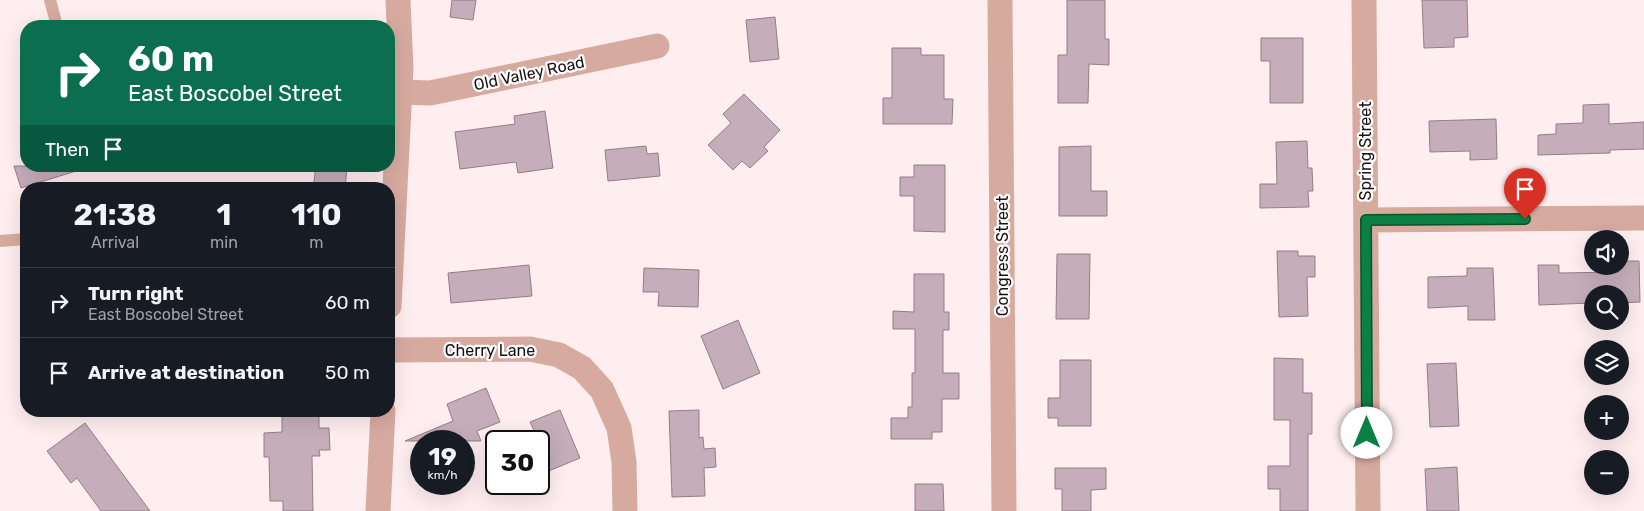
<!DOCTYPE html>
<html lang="en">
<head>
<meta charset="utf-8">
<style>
  body { margin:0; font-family:Rubik,sans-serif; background:#242831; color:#f1f3f6; height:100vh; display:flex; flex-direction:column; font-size:19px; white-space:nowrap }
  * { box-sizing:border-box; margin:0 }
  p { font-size:16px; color:#9ea1a6 }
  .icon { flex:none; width:28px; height:28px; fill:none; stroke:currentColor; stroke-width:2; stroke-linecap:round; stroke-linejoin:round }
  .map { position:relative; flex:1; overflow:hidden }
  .drawer { position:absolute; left:20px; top:182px; width:375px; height:235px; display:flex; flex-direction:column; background:#171b24; border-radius:20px; box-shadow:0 5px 20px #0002 }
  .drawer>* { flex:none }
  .banner { position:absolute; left:20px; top:20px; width:375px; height:152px; border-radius:20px; box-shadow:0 5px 20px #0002; background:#0b6e4f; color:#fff; overflow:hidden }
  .buttons { position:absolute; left:1584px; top:230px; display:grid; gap:10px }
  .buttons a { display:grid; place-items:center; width:45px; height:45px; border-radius:50%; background:#171b24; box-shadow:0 5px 20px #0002; font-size:25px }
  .speed { position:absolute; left:410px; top:430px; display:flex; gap:10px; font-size:25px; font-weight:700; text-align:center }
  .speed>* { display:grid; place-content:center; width:65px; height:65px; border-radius:50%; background:#171b24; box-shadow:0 5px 20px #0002; line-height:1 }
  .speed small { font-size:12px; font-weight:400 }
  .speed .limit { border:2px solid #111; border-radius:8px; background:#fff; color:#111 }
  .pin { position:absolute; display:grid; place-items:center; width:42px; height:42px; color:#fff; margin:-51px -21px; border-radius:50% 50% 50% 0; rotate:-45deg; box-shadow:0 0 5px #0007 }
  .pin .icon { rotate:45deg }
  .me { position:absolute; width:55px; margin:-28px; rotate:0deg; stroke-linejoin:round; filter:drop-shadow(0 0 4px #0008) }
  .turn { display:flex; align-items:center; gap:18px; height:105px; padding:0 25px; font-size:22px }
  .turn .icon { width:65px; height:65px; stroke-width:2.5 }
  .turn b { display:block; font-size:35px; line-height:42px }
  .then { display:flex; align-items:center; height:48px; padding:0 25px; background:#0003; gap:10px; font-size:19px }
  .eta { display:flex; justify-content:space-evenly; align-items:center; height:85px; text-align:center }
  .eta b { font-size:30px; font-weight:700; line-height:35px }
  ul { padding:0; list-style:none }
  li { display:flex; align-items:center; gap:15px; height:70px; padding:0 25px; border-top:1px solid #363941 }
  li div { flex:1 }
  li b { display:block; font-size:19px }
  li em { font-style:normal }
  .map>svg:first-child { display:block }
</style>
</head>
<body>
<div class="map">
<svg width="1644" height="511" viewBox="0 0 1644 511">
  <rect width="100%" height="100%" fill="#ffeef0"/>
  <path fill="#c5aeba" stroke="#937d88" d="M452 0H476L473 20 450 17Z
    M1067 0H1105V39H1109V65L1089 64 1088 103H1058V55H1067Z
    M1422 0H1467L1468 37 1454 38V47L1424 48Z
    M775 17 779 59 750 62 746 20Z
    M1261 38H1303V103H1270V61H1261Z
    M892 48H921V55H944V99H953L952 124H883V98H892Z
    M744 94 780 130 764 147 768 151 750 168 742 161 733 170 708 145 731 123 723 114Z
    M1609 104V124L1644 122V149L1610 150V153L1538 155V135L1556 134V124L1583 123V105Z
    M545 111 553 168 518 173 516 162 460 169 455 132 515 124 514 116Z
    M1496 119 1497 159 1470 160V151L1430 152 1429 121Z
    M1307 141 1308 168H1312L1313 191H1308L1309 207 1260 208V184H1277L1276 142Z
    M646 146 647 154 658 153 660 176 608 181 605 150Z
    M1091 146V191H1107V216H1059V147Z
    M914 165H945V232L914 231V196H900V177H914Z
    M14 166H76V171L21 188Z
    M316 166H347L345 189H313Z
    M1277 251H1298V256H1315V277H1307L1308 316 1279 317Z
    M1057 254H1090L1089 319H1056Z
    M1620 261H1639L1640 302 1620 303V294H1592V303L1539 305 1538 265H1559V273L1619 272Z
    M529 265 532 296 451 303 448 273Z
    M644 268 699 270 698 307 658 306 659 292H643Z
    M1467 268H1493L1495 320H1468V306L1428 308V277L1467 276Z
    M914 274H944V312H949V330H943V373H959V399H942V432H932V439H891V418H908V407H912V373H915V329H893V311L914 312Z
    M738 320 760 373 723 389 701 336Z
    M1274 358 1303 359V393H1312V434H1308V511H1280V489H1268V466H1290V420H1274Z
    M1060 360H1091V426H1058V418H1048V398H1060Z
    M1456 363 1459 426 1430 427 1427 364Z
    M486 388 500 422 477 431 481 441H405L453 421 447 404Z
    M560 410 580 458 539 475V441L530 422Z
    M699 410V438L703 437 704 449 715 448 716 467 704 468 705 496 672 497 669 411Z
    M282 411H319V428H329L330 450H319L320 456H312L313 511H283V501H270L269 457H264V433L282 432Z
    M85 423 150 511H101L77 478 71 483 47 451Z
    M1457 467 1459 511H1427L1425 469Z
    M1055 468H1106V489L1091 490V511H1062V489H1055Z
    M915 484H943L944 511H915Z"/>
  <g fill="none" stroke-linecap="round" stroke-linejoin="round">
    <path stroke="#d7aaa0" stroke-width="12" d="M50 0 57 26
      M0 241 26 239"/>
    <path stroke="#d7aaa0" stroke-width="25" d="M1000 0 1004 511
      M1364 0 1368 511
      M400 92 430 93 445 90 657 46
      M1366 220 1644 218
      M389 306 401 68 398 0
      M389 350 530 349 559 355 582 368 602 390 619 428 624 462 625 511
      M378 511 383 411"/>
  </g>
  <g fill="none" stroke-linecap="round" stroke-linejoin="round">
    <g stroke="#07532c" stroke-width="12">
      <path id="route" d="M1367 433 1366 220 1525 219"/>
    </g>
    <use href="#route" stroke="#0b8043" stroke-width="9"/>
  </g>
  <g text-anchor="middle" stroke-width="4.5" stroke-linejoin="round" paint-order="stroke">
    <g font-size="16" fill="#191011" stroke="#fff">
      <text transform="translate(529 73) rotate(-12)" y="6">Old Valley Road</text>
      <text transform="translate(1365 151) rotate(-90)" y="6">Spring Street</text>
      <text transform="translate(1002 256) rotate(-90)" y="6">Congress Street</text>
      <text x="490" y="356">Cherry Lane</text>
    </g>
  </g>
</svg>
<div class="buttons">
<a><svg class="icon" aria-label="sound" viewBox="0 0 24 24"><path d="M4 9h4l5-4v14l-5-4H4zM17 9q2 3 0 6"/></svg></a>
<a><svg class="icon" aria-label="search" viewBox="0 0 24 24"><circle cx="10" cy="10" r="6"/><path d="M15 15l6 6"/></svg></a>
<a><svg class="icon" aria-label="layers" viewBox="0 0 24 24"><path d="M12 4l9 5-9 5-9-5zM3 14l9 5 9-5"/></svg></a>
<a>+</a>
<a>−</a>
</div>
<div class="speed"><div>19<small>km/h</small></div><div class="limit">30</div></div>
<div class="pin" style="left:1525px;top:219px;background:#d93025"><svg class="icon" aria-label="arrive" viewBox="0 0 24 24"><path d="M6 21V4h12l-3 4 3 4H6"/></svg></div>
<svg class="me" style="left:1367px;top:433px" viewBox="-20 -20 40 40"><circle r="19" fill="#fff"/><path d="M0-13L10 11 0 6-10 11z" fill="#0b8043"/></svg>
<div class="banner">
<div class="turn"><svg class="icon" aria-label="right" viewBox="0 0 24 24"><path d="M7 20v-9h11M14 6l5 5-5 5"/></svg><div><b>60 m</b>East Boscobel Street</div></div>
<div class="then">Then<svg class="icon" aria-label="arrive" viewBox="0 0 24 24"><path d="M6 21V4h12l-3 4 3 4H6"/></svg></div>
</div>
<section class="drawer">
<div class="eta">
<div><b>21:38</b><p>Arrival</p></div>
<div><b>1</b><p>min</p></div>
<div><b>110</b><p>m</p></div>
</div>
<ul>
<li><svg class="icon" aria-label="right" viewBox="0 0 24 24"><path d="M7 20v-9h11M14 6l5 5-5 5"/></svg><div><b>Turn right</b><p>East Boscobel Street</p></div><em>60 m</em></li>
<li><svg class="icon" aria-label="arrive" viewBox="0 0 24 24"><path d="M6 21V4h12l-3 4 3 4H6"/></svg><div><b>Arrive at destination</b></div><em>50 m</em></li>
</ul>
</section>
</div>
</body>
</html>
